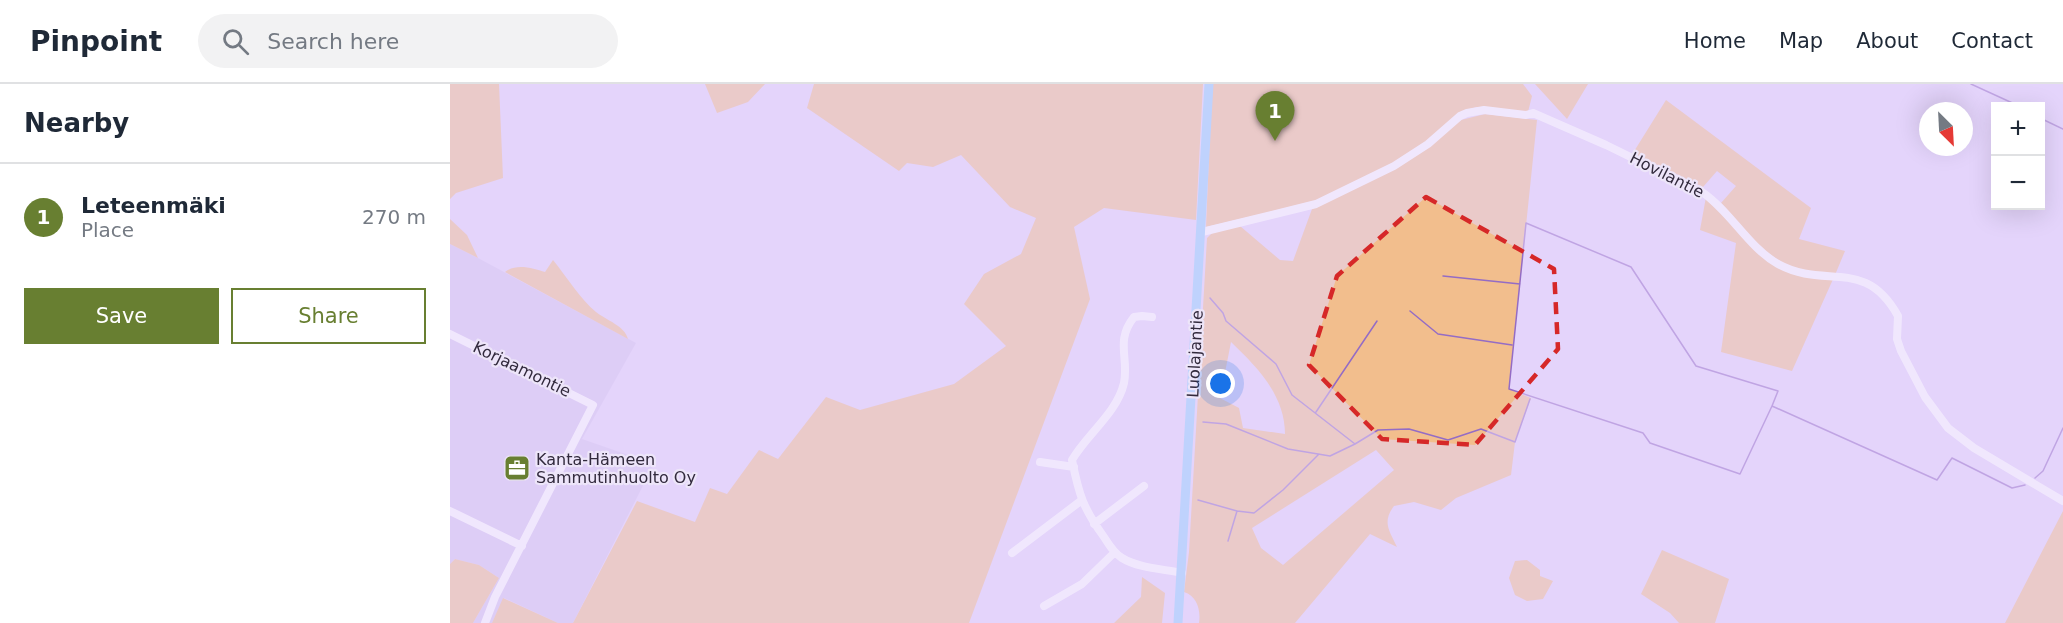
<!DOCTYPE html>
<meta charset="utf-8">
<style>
body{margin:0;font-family:"DejaVu Sans",sans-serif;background:#f2f2f3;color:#1f2937}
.controls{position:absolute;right:18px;top:18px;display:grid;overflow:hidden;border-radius:0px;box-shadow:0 6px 24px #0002}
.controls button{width:54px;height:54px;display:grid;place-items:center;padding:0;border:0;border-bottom:2px solid #e0e1e3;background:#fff;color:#1f2937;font:30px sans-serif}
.compass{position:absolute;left:1469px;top:18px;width:54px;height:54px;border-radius:50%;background:#fff;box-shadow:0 6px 24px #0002;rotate:156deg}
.you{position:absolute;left:771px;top:300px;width:21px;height:21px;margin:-15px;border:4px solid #fff;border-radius:50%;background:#1a73e8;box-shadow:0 0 0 9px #1a73e833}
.badge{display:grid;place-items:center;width:39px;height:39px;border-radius:50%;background:#687f31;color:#fff;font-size:20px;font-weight:700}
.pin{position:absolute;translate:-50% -50px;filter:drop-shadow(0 2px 3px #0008)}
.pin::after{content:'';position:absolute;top:32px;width:21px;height:18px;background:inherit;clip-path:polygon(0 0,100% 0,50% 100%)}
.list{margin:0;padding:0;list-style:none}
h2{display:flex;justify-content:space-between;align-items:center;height:78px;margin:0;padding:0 24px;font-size:26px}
h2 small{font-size:20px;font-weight:400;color:#747a83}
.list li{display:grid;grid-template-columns:39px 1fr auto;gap:18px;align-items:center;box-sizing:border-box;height:108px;padding:0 24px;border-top:2px solid #e0e1e3}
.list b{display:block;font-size:22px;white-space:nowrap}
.list p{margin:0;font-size:20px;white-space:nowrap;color:#747a83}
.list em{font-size:20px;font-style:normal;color:#747a83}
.actions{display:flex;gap:12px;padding:18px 24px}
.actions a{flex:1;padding:14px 0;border:2px solid #687f31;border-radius:0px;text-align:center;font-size:21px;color:#687f31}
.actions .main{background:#687f31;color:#fff}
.icon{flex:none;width:33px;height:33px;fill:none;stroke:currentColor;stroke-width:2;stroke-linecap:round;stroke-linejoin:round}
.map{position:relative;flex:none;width:1613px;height:539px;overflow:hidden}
header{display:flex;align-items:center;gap:36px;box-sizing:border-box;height:84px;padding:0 30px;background:#fff;border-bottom:2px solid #e0e1e3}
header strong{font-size:28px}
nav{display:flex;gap:33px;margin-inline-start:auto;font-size:21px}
.search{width:420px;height:54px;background:#f2f2f3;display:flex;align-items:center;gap:15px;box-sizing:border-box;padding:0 21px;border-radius:33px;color:#747a83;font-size:22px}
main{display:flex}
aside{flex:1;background:#fff}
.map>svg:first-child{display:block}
.built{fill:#d6c5f0}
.green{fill:#f2be8d;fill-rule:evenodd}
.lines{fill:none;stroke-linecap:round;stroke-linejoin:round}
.stream{stroke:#946cc5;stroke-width:1.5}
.minor{stroke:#fff;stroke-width:8}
.major{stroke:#92d1fe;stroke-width:9}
.marked{fill:none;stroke:#d62828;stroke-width:4.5;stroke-dasharray:12 8;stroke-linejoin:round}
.labels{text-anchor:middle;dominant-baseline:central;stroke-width:4.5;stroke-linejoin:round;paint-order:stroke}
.street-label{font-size:16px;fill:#322a3d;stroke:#ede5f9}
.poi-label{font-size:16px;fill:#322a3d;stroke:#ede5f9;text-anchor:start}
</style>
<header>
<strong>Pinpoint</strong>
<div class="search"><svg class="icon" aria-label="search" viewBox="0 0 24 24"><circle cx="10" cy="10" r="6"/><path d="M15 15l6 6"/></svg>Search here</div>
<nav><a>Home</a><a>Map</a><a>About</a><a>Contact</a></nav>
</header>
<main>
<aside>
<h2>Nearby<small></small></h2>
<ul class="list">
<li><span class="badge">1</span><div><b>Leteenmäki</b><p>Place</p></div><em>270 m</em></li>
</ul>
<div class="actions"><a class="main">Save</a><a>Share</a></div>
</aside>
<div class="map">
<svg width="1613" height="539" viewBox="0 0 1613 539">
<rect width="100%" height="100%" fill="#e4d4fb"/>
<path class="built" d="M0,160l28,14 158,85 -54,96 72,25 -81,159h-15l-54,-25 -12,25h-19l26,-45 -20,-13 -24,-6 -5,5z"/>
<path class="green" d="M0,0h49l4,94 -47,15 -6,6z
M255,0h60l-17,18 -31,11z
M364,0h389l-7,136 -92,-12 -30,19 16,72 -121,324h-396l64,-122 58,21 15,-34 17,6 32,-44 19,9 48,-62 34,13 94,-26 52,-38 -42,-42 20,-30 37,-20 15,-36 -26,-11 -49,-52 -28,12 -26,-4 -8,8 -92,-63z
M762,0h311l9,12 -4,16 -51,-5 -11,3 -40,32 -33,22 -80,38 -107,25z
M1085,0h53l-21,35z
M1216,16l145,108 -12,31 46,12 -10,24 -41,-5 -31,-20 -42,-47 15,-17 -19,-15 -14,16 -70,-34z
M1035,30l52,6 -28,269 22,9 -16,44 -4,33 -55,23 -15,12 -27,-8 -20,4c-12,16 -5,24 3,41l-27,-13 -75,89h-96c2,-13 -2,-27 -15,-31l5,-40 18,-314 5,-5 28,-7 40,34 13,1 19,-52 52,-25 97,-64zM781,258c26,25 54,53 54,92l-42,-6 -4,-20 -19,-10zM926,366l18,20 -111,95 -22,-17 -9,-20z
M1256,113l70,67 58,13 -42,94 -71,-19 15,-109 -36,-13z
M0,135l17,16 11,23 -28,-14z
M103,176c13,16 28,40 43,52 10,8 29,14 32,27l-123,-67c11,-9 28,-4 40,0z
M1613,427v112h-58z
M1212,466l67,29 -14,44h-36l-9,-10 -29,-19z
M5,475l24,6 20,13 -26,45h-23v-59z
M1077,476l13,10v6l13,5 -10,18 -16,2 -12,-6 -6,-17 6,-17z
M692,493l23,16 -3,30h-48l27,-26z
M53,514l55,25h-66z"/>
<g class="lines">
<path class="stream" d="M1521,0l48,22
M1590,34l23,11
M993,192l77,8
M760,214l13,15 3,8 50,43 16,31 63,49 23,-14 31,-1 39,11 33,-11 34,13 15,-43
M960,227l28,23 74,11
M1322,322l-32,68 -90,-31 -7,-10 -134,-44 17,-166 105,44 65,99 82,25 -6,15 165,74 15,-22 60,30 13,-3
M866,328l61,-91
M753,338l23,2 62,25 42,7 25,-12
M1585,394l8,-7 20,-43
M748,416l39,11
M778,457l9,-30 17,2 29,-23 36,-36"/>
<path class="minor" d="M752,148l114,-28 78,-38 34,-22 32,-28 7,-3 17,-3 42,5 7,-2 73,32 96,47c29,20 46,55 76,72 47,26 87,-8 120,52l-1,23 4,12 24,46 23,31 26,20 89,53
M702,233l-10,-1 -8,1c-19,24 -5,40 -10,66 -7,30 -37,51 -52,77 7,35 11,48 32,77 5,8 10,16 18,21 16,10 41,11 60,15
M0,250l143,71 -98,192 -10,26
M590,378l34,5
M0,427l72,35
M644,440l50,-38
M562,469l70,-53
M594,522l38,-22 33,-32"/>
<path class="major" d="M728,539l31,-539"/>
</g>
<path d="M0 0H1613V539H0ZM976,113l128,72 4,80 -83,96 -93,-6 -73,-74 28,-89z" fill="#e4d4fb" fill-opacity=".55" fill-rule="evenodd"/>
<path class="marked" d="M976,113l128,72 4,80 -83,96 -93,-6 -73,-74 28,-89z"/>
<defs>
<g id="office-square" transform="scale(1.35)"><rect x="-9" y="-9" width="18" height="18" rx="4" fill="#687f31" stroke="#ede5f9"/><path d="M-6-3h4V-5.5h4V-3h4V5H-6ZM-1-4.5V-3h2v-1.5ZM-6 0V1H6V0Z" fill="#fff"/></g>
</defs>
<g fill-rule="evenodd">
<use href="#office-square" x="67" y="384"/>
</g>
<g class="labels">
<g class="street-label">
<text transform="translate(1217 91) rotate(27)">Hovilantie</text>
<text transform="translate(745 270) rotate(-87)">Luolajantie</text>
<text transform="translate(72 285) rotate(26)">Korjaamontie</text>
</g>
<g class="poi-label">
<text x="86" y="375">Kanta-Hämeen<tspan x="86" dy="18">Sammutinhuolto Oy</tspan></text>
</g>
</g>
</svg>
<div class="controls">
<button>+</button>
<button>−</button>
</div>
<svg class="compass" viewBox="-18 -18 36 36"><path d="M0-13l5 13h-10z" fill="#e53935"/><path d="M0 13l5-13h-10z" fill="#747a83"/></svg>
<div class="you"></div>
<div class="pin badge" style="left:825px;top:57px">1</div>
</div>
</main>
